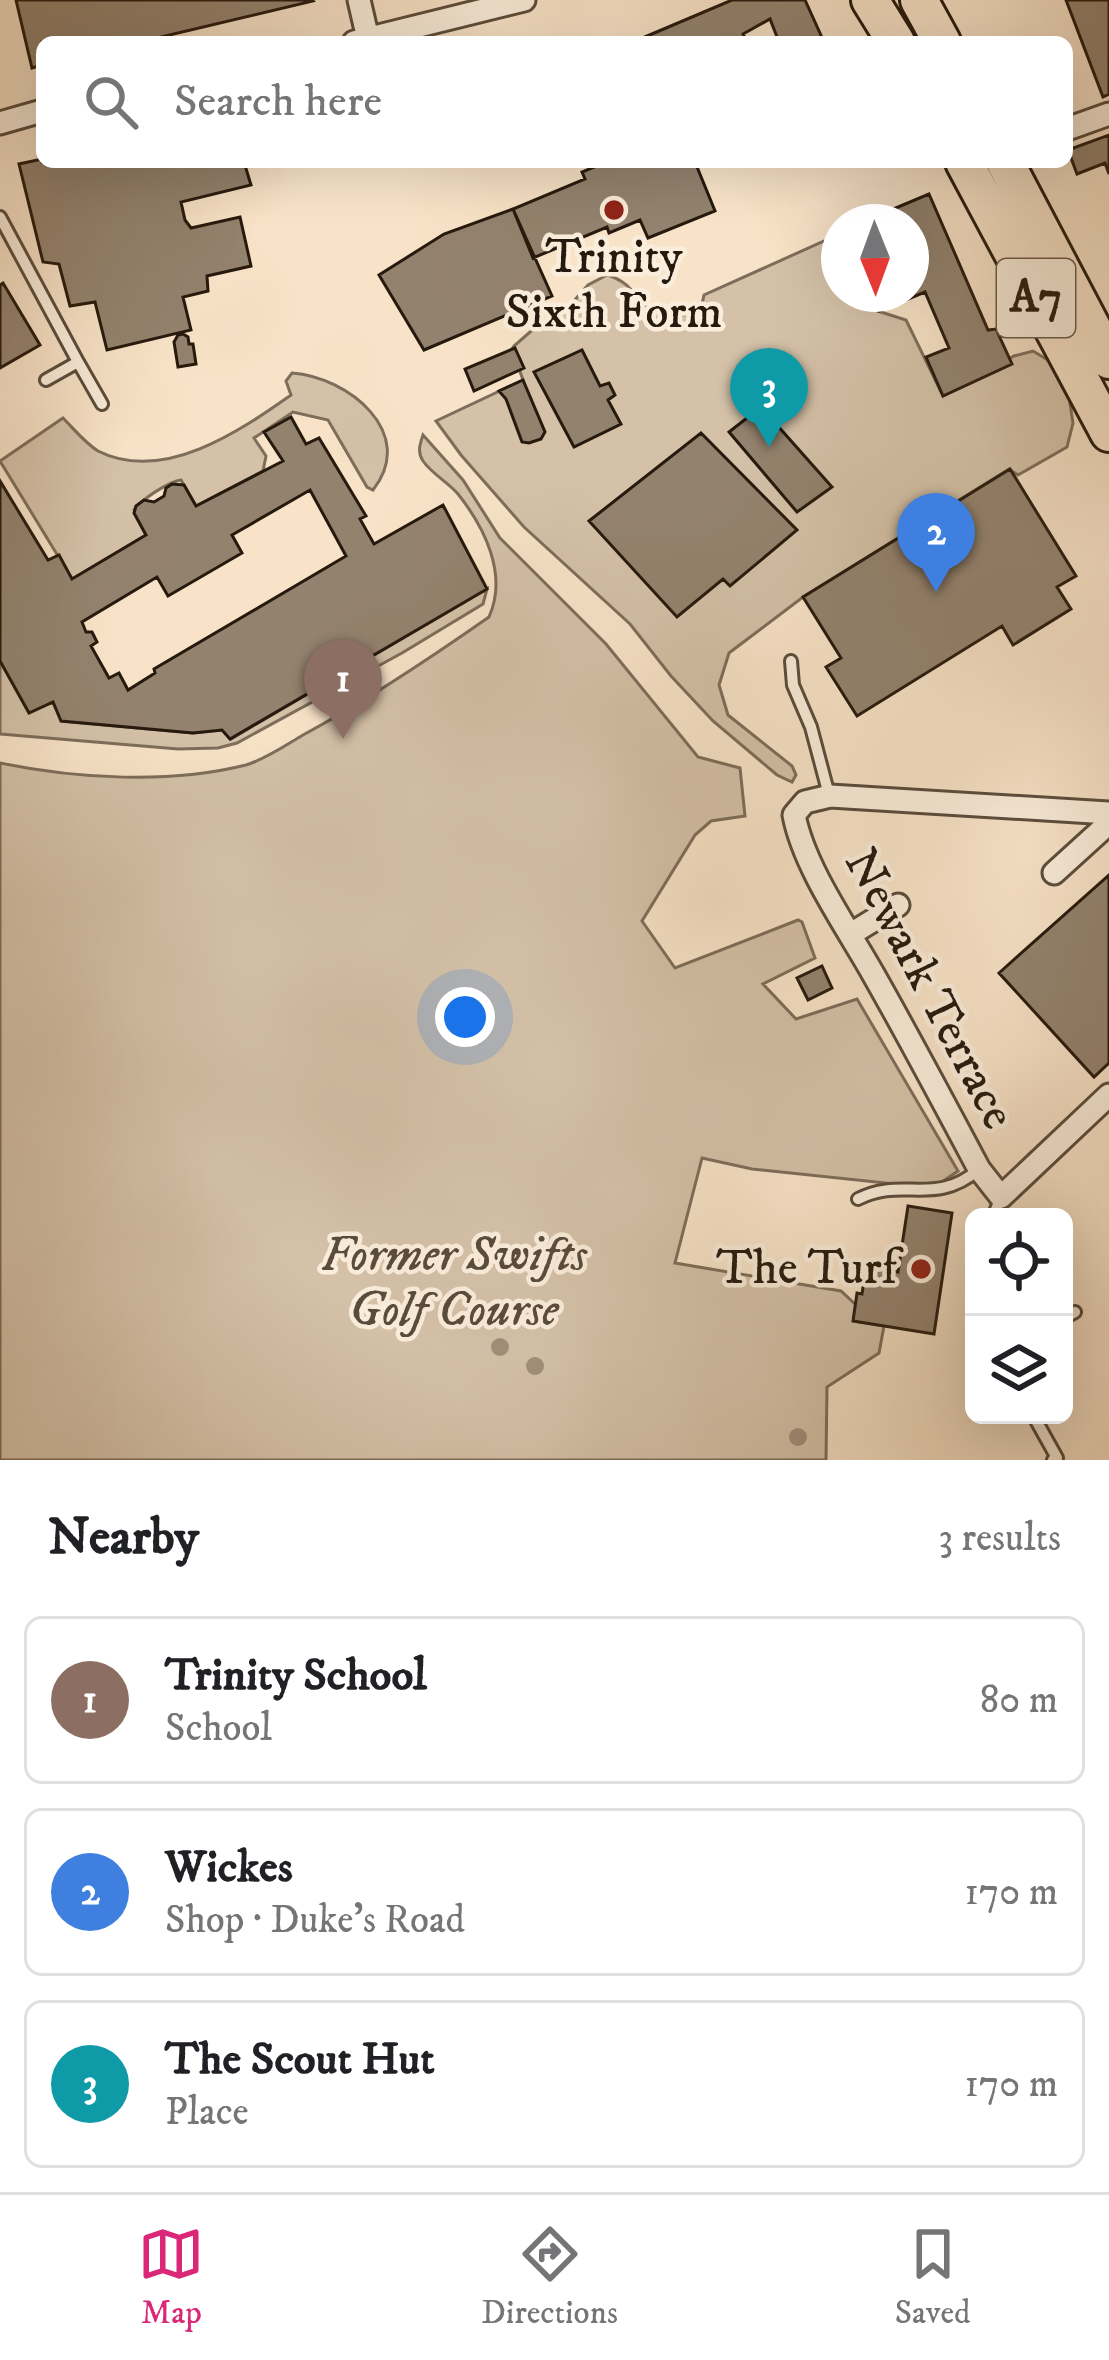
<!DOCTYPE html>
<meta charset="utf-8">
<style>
body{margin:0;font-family:"IM FELL DW Pica",serif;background:#f6f6f6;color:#202124}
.controls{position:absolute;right:36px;bottom:36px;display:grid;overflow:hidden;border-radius:18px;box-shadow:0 12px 48px #0002}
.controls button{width:108px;height:108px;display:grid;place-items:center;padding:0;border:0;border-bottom:3px solid #e0e0e0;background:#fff;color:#202124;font:60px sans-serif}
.compass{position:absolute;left:821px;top:204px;width:108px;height:108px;border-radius:50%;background:#fff;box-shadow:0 12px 48px #0002;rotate:179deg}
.you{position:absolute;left:465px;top:1017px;width:42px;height:42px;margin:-30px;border:9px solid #fff;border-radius:50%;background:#1a73e8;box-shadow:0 0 0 18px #1a73e833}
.badge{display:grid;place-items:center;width:78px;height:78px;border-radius:50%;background:#db2777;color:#fff;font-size:39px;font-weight:700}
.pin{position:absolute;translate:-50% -99px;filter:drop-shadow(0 3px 6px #0008)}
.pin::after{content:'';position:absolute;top:63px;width:42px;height:36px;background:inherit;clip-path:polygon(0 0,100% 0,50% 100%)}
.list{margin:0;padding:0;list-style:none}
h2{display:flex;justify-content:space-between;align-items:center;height:156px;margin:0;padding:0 48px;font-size:51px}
h2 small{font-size:39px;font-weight:400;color:#757577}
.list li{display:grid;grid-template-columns:78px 1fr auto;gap:36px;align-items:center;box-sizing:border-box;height:168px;margin:0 24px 24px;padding:0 24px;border:3px solid #e0e0e0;border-radius:18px}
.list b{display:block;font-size:45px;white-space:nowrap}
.list p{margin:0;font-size:39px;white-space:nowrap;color:#757577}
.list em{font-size:39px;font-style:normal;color:#757577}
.icon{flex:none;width:66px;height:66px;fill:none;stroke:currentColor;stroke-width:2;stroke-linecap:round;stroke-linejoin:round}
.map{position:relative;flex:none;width:1109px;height:1460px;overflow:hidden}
.search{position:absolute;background:#fff;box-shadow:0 12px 48px #0002;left:36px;right:36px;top:36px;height:132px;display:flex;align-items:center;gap:30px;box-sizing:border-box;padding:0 42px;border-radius:18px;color:#757577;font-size:45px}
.sheet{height:732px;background:#fff}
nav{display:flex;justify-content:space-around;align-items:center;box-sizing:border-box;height:168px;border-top:3px solid #e0e0e0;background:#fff;font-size:33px;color:#757577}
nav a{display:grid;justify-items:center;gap:6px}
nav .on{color:#db2777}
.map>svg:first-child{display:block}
.green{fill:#d4c1a8;stroke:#7d6d5a;stroke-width:3}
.building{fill:#93826e;stroke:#26190d;stroke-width:3;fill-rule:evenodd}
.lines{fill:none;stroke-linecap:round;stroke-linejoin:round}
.service-casing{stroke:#5a4c3c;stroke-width:16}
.minor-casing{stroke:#5a4c3c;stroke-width:27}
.primary-casing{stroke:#26190d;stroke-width:42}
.service{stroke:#faeddb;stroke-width:10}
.minor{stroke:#faeddb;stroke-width:21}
.primary{stroke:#f8e3c8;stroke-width:36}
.tree{fill:#a18f7b}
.poi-dot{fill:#8f2418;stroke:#faeddb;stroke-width:4.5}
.labels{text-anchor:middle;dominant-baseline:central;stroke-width:9;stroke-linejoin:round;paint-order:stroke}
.shield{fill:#faeddb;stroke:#66594b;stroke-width:3}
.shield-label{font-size:45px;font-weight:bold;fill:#26190d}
.poi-label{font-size:48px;fill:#26190d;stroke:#faeddb}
.street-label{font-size:48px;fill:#26190d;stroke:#faeddb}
.park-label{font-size:48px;font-style:italic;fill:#5a4b3c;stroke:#faeddb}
</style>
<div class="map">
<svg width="1109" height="1460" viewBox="0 0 1109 1460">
<rect width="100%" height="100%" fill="#f8e3c8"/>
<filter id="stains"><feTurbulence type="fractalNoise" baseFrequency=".00167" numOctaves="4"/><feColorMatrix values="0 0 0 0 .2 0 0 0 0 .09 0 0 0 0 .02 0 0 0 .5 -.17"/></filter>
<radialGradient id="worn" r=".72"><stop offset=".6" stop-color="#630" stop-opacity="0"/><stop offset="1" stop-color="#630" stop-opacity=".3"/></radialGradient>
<path class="green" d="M824,241l8,1 7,12v40h18l5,12 44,14 37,76 71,-40 19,-5 20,12 16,34 4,26 -6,24 -49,28 -9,-6 -206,128 -74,56 -10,32 9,30 64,51 4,9 -4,7 -15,-7 -64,-54 -42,-45 -41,-52 -106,-97 -63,-72 -25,-34 87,-41 -11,-31 2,-3 24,-21 27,-14 23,-26 19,-10c41,12 22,46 85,39l10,-10 2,-9z
M292,373c56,4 126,60 81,117l-6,-3 -39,-67 -35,-8 -39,26 12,18 -3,15 -67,35 -15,-26c-13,2 -39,19 -47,30l12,25 -74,44 -72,-118 63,-43c11,11 22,25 35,33 65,33 142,-20 193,-56l-5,-14z
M423,435l40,45 37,58 106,106 92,113 42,11 5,48 -34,5 -16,14 -53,86 33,47 123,-48 4,2 13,36 -52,26 33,35 61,-20 101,172 -25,17 -181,-19 -50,-11 -27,105 166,28 15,14 -2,16 30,5 -5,27 -52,34 -1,73h-826v-697c77,16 170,21 246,2 20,-6 40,-20 57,-30 65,-35 126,-76 186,-118 19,-42 -4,-89 -31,-123 -10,-12 -26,-20 -35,-33 -6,-9 -3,-17 0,-26z
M487,589l-4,15 -81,49 -165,90 -19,5 -40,1 -178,-15v-73l29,51 24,-10 9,19 131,12 29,-3 9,9z"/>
<path class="building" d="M16,0h296l1,1 -173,41h-98v23l-10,3z
M732,0h73l19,42h-45l-9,-23 -27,15 4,8h-114z
M1066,0h43v94l-6,3z
M1109,135v39l-4,-11 -28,11 -9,-24z
M42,159v3h202l7,23 -70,17 4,18 6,8 49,-11 11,49 -44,10 1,15 -25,6 8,33 -84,20 -12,-48 -25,4 -11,-42 -16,-2 -24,-98z
M606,162h89l20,49 -67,27 -8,-18 -31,13 -2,-6 -74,31 -20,-49 72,-30 -3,-7z
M929,194l59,136 8,-1 16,35 -69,32 -17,-39 23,-9 -24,-56 -46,19 -8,-17h40v-72h-26l5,-2 -4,-8z
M513,209l39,87 -128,54 -45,-75 65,-41z
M3,283l37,62 -40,23v-83z
M183,334l5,3 1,7h4l3,20 -18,3 -4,-25 4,-7z
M515,348l9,20 -50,23 -9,-22z
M582,350l18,36 9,-3 6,12 -7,5 13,24 -47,23 -40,-75z
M523,380l22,52 -4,7 -12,4 -7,-1 -16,-43 -7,-8z
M761,407l71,80 -35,25 -68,-80z
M291,417l15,27 13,-6 47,78 -6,3 14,25 69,-39 44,84 -257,150 -8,-9 -29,3 -132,-12 -8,-19 -24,11 -29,-52v-180l48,79 11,-5 13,24 74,-44 -12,-22 2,-7 8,-6 10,2 10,-6 2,-8 6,-4 12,1 12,21 87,-45 -19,-29zM310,490l36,66 -192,113 1,4 -27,17 -9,-17 -10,5 -18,-32 6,-4 -5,-10h-6l-4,-10 75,-45 11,19 74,-43 -10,-18z
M701,433l96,97 -67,56 -7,-7 -46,38 -88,-96z
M1010,469l66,107 -19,11 14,22 -58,36 -11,-19 -145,90 -31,-49 15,-9 -38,-61z
M1109,875v188l-15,14 -95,-104z
M822,966l10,22 -24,12 -11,-22z
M908,1206l44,7 -18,121 -81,-13 4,-28 5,1 4,-27 32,5z"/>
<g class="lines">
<g class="service-casing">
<path id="service" d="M0,217l78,145
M46,380l32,-18 24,42
M791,661l2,24 18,42 18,68
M858,1199c45,-23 76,8 120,-29
M993,1217l8,-20
M1064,1318l11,-6
M1033,1415l24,43 -4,2"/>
</g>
<g class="minor-casing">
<path id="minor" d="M359,0l9,39
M354,42l170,-42
M0,123l42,-12
M1067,129l42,-15
M1109,813l-279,-17 -25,6 -11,13c10,52 52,111 78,157 37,65 72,131 107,197l22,28 108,-102
M1054,873l55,-50
M851,934l47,-29"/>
</g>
<g class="primary-casing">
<path id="primary" d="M870,0l26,42
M919,0l23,42
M964,162l145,271
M1005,162l104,198"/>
</g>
<use href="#service" class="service"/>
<use href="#minor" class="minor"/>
<use href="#primary" class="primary"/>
</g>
<g class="tree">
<circle cx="500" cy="1347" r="9"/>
<circle cx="535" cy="1366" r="9"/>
<circle cx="798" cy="1437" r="9"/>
</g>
<g class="poi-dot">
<circle cx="614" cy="210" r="12"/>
<circle cx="921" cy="1269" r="12"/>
</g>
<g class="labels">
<rect class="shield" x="997" y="259" width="78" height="78" rx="9"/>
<g class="shield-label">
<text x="1036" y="298">A7</text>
</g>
<g class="poi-label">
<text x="614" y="258">Trinity<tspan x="614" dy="55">Sixth Form</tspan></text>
<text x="897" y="1269" text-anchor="end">The Turf</text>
</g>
<g class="street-label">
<text transform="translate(929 989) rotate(62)">Newark Terrace</text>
</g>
<g class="park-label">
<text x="454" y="1256">Former Swifts<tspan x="454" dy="55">Golf Course</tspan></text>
</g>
</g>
<rect width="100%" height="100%" filter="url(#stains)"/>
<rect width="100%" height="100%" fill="url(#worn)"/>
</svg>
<div class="controls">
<button><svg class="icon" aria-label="locate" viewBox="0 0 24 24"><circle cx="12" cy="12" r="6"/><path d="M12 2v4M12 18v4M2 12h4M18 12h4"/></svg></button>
<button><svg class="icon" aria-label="layers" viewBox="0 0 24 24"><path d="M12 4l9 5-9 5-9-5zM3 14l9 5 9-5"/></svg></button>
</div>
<svg class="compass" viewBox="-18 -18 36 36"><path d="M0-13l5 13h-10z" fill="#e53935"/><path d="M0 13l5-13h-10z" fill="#757577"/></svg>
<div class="you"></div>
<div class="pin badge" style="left:343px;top:739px;background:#8d6e63">1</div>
<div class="pin badge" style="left:936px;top:592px;background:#3f7fe0">2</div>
<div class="pin badge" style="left:769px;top:447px;background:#0f9aa8">3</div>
<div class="search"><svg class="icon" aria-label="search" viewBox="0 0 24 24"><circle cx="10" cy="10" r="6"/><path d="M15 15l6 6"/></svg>Search here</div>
</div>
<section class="sheet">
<h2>Nearby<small>3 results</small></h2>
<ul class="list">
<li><span class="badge" style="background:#8d6e63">1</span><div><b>Trinity School</b><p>School</p></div><em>80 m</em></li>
<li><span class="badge" style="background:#3f7fe0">2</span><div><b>Wickes</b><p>Shop · Duke's Road</p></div><em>170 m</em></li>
<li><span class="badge" style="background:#0f9aa8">3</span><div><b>The Scout Hut</b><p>Place</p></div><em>170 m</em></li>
</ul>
</section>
<nav>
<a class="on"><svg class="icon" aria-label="map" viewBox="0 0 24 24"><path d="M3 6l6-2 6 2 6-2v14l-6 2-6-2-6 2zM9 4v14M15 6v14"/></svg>Map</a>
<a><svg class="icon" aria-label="directions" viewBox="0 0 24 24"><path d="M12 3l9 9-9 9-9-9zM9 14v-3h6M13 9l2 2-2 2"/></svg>Directions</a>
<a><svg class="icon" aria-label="saved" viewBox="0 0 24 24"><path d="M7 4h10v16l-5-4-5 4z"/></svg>Saved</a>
</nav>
